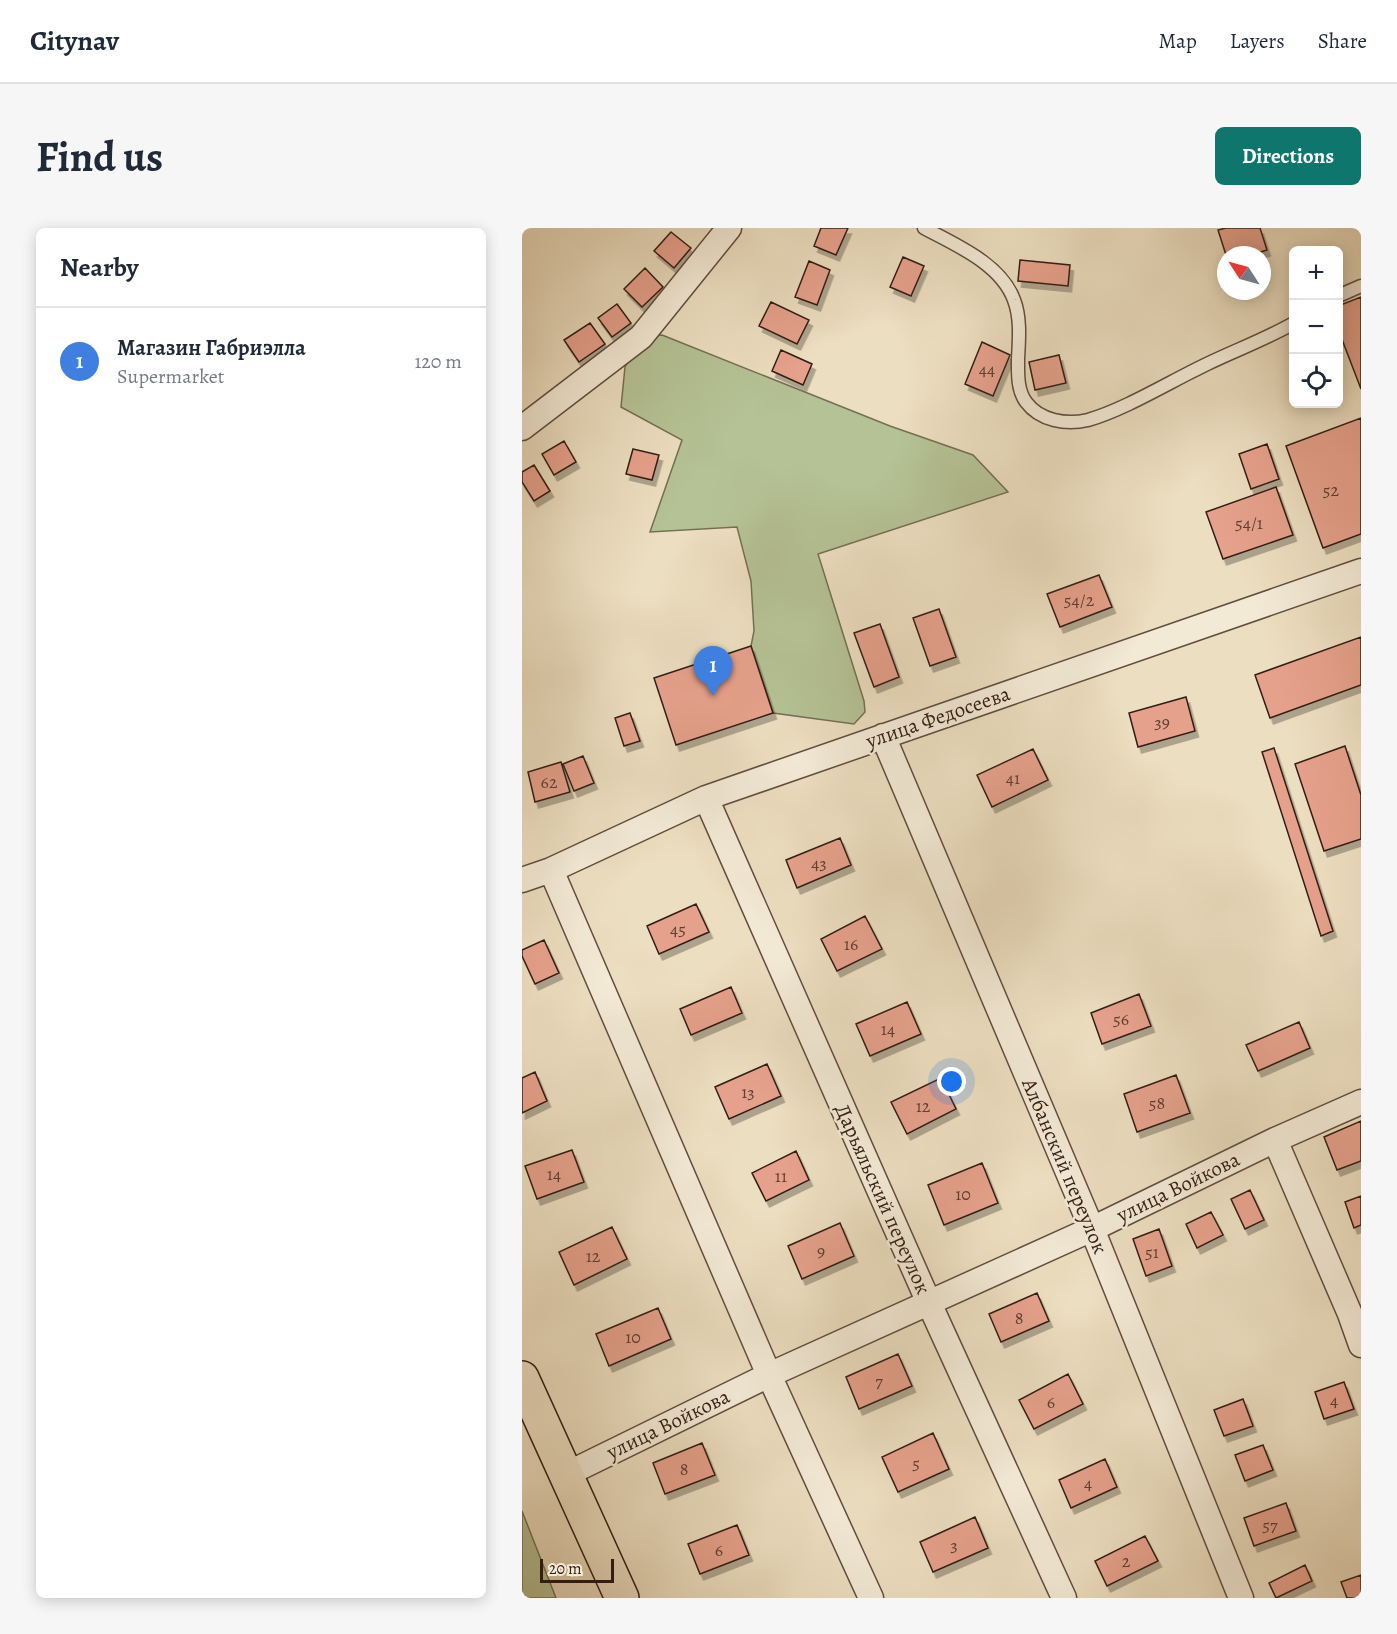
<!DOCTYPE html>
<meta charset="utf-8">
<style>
body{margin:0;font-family:Alegreya,serif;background:#f6f6f7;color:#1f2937}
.controls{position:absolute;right:18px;top:18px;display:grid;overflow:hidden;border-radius:9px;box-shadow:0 3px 15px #0003}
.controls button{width:54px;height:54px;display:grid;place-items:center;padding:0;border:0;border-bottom:2px solid #e0e1e3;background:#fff;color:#1f2937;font:30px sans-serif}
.compass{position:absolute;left:695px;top:18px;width:54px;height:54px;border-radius:50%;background:#fff;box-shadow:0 3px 15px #0003;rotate:306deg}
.scale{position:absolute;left:18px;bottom:15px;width:74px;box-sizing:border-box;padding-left:6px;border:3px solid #331d14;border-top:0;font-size:16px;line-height:21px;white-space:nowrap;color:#331d14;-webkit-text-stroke:4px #f3ead6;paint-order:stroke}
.you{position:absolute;left:430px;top:854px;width:21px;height:21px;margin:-15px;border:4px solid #fff;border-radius:50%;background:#1a73e8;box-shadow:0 0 0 9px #1a73e833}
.badge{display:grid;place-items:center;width:39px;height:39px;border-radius:50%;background:#0f766e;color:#fff;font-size:20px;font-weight:700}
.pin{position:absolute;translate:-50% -50px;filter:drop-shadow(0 2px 3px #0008)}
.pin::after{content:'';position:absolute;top:32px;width:21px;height:18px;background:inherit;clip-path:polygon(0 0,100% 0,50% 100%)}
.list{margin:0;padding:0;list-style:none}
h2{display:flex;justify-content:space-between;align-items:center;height:78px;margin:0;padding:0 24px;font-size:26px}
h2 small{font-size:20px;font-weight:400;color:#747a83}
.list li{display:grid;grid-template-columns:39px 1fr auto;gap:18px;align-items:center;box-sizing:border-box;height:108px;padding:0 24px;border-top:2px solid #e0e1e3}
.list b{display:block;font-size:22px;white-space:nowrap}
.list p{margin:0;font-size:20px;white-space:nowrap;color:#747a83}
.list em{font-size:20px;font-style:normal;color:#747a83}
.icon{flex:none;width:33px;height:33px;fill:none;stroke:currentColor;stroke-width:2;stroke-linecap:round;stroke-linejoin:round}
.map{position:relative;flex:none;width:839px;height:1370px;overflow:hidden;border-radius:9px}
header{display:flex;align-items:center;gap:36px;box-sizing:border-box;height:84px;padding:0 30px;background:#fff;border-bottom:2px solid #e0e1e3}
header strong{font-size:28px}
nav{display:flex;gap:33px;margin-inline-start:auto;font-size:21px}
.intro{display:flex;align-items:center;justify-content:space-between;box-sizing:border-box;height:144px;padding:0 36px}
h1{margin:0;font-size:42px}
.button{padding:15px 27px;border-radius:9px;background:#0f766e;color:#fff;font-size:21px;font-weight:700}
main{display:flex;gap:36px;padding:0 36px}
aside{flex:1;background:#fff;border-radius:9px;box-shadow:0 3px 15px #0003}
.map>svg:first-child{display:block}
.green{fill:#b5c295;stroke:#747054;stroke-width:1.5}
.building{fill:#e6a18c;stroke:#331d14;stroke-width:1.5;filter:url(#shadow)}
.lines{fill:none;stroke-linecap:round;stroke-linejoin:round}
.service-casing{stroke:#614d3f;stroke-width:15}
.minor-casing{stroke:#614d3f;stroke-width:27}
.primary-casing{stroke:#331d14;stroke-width:36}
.service{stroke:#f3ead6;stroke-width:12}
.minor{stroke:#f3ead6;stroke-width:24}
.primary{stroke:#ecdec0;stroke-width:33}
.labels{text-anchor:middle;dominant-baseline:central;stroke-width:5;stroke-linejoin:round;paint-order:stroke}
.number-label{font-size:18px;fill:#603e32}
.street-label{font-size:21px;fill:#331d14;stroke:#f3ead6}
</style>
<header>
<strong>Citynav</strong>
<nav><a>Map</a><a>Layers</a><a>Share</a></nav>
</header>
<div class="intro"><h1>Find us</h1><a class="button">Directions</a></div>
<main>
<aside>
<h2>Nearby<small></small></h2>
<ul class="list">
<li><span class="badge" style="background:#3f7fe0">1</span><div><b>Магазин Габриэлла</b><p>Supermarket</p></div><em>120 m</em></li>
</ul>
</aside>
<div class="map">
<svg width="839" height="1370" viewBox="0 0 839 1370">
<defs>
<filter id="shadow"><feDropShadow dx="3.5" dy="6" stdDeviation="0" flood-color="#0004"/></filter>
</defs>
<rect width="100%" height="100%" fill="#ecdec0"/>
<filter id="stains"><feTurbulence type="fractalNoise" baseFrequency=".00333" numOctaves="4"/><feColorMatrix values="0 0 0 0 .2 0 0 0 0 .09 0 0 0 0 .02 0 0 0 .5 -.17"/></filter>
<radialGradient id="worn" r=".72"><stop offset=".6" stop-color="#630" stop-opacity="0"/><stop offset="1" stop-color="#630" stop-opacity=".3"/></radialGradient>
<path class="green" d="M140,107l228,91 83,29 35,37 -190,62 46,147 1,11 -11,12 -81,-11 -22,-67 3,-15 -3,-50 -14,-54 -87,5 32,-92 -61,-33 4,-40 16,-30z
M0,1283l34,87h-34z"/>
<path class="building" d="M299,0h27l-12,27 -22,-9z
M704,0h34l7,22 -16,5h-25l-8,-25z
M149,4l20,16 -17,20 -20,-17z
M381,29l21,9 -13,30 -21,-9z
M498,32l50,5 -2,21 -50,-5z
M287,33l21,9 -13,35 -22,-8z
M123,40l18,19 -21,20 -18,-18z
M839,69v92l-23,-60v-23z
M249,74l38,18 -12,24 -38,-18z
M95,76l14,19 -19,14 -14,-19z
M68,95l15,21 -26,18 -15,-22z
M460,114l28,13 -17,41 -28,-12z
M259,122l31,14 -9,21 -31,-14z
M537,127l7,28 -31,7 -6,-28z
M839,190v116l-38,14 -37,-102z
M42,213l12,21 -22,13 -12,-21z
M745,216l12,35 -28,10 -12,-35z
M111,221l26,6 -7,25 -26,-6z
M12,237l16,26 -16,10 -12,-19v-10z
M754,259l17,48 -70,24 -17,-47z
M577,347l13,32 -52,20 -13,-33z
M417,381l17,48 -26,9 -17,-48z
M358,396l19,53 -25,10 -20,-54z
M839,409v48l-91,33 -15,-43z
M229,418l22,67 -97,32 -22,-67z
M664,469l9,34 -57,16 -9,-34z
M108,485l10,28 -16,5 -9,-28z
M823,518l16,49v44l-37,12 -29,-87z
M752,520l59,183 -12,5 -59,-184z
M511,521l15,31 -56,27 -15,-32z
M61,528l11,27 -20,8 -11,-27z
M39,534l9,30 -35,10 -7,-30z
M318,610l11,27 -54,23 -11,-28z
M174,676l13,28 -50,22 -12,-28z
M343,688l17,33 -45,22 -16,-32z
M22,712l15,33 -24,11 -13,-28v-6z
M209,759l11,26 -51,22 -11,-26z
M617,766l12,32 -49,18 -11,-31z
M385,774l14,32 -51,22 -14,-32z
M777,794l11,26 -52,23 -12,-26z
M245,836l14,32 -52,23 -14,-32z
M13,844l12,29 -25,12v-35z
M654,847l14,38 -53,19 -13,-38z
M419,850l15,31 -49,25 -16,-32z
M839,893v40l-24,9 -13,-33z
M50,922l12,32 -47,17 -12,-33z
M274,923l13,29 -43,21 -14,-28z
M460,935l16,40 -54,22 -16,-40z
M728,962l14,30 -19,9 -14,-30z
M839,968v29l-7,3 -9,-26z
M689,984l12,23 -26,13 -11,-24z
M318,995l14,33 -52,23 -14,-33z
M90,999l15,32 -53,26 -15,-33z
M637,1001l13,37 -26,10 -13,-37z
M515,1065l12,28 -48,21 -12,-28z
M136,1080l13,31 -62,27 -13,-32z
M376,1126l14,32 -53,23 -13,-32z
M546,1146l15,30 -49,25 -15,-29z
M822,1154l10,27 -30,10 -9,-27z
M721,1171l10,27 -29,10 -10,-26z
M411,1205l16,36 -51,23 -16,-35z
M180,1215l13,32 -50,19 -12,-31z
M741,1217l10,25 -28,11 -10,-26z
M583,1231l12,28 -46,21 -12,-28z
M764,1275l10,28 -42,15 -10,-28z
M453,1289l13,31 -55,24 -13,-30z
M215,1297l12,30 -49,19 -12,-30z
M623,1308l13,25 -51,25 -12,-25z
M783,1337l7,16 -36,17 -7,-15z
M839,1347v23h-14l-6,-16z"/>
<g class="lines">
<g class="service-casing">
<path id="service" d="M402,0c32,17 77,36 90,72 7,18 5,40 4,59 0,14 -1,31 8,43 14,19 40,23 62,18 38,-11 83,-39 119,-56 29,-14 59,-25 87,-41
M816,68l23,-10"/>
</g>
<g class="minor-casing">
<path id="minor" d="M0,200l119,-91 88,-109
M361,508l209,493 149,369
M184,570l223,505 135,295
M29,642l218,505 102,223
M0,652l29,-10 155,-72 655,-227
M753,912l75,174 11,31
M45,1246l202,-99 323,-146 183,-89 86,-38"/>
</g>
<g class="primary-casing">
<path id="primary" d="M0,1150l100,220"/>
</g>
<use href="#service" class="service"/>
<use href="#minor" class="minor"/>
<use href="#primary" class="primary"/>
</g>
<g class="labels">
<g class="number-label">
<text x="465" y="141">44</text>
<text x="809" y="262">52</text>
<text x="727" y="295">54/1</text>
<text x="557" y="372">54/2</text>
<text x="640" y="494">39</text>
<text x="491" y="550">41</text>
<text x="27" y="554">62</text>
<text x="297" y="635">43</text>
<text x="156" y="701">45</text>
<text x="329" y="716">16</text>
<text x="599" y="791">56</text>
<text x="366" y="801">14</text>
<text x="226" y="864">13</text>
<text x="635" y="875">58</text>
<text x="401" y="878">12</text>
<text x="32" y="946">14</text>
<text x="259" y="948">11</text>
<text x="441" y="966">10</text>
<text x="299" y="1023">9</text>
<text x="630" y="1024">51</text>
<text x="71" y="1028">12</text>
<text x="497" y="1090">8</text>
<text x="111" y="1109">10</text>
<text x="357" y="1153">7</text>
<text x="812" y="1172">4</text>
<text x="529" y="1174">6</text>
<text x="394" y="1235">5</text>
<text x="162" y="1241">8</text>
<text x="566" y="1255">4</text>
<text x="748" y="1297">57</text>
<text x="432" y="1317">3</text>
<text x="197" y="1322">6</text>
<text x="604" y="1333">2</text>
</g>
<g class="street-label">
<text transform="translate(416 489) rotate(-19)">улица Федосеева</text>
<text transform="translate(543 938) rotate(67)">Албанский переулок</text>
<text transform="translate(656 959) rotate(-26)">улица Войкова</text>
<text transform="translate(361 971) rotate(66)">Дарьяльский переулок</text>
<text transform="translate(146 1196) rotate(-26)">улица Войкова</text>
</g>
</g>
<rect width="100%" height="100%" filter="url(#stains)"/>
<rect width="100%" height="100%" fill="url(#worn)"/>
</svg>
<div class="controls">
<button>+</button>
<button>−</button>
<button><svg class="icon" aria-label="locate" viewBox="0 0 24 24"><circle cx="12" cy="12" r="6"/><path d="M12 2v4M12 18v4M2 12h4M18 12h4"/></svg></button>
</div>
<svg class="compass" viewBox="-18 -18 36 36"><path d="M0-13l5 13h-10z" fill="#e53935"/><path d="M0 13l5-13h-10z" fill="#747a83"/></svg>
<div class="scale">20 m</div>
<div class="you"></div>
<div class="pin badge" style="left:191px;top:468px;background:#3f7fe0">1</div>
</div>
</main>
